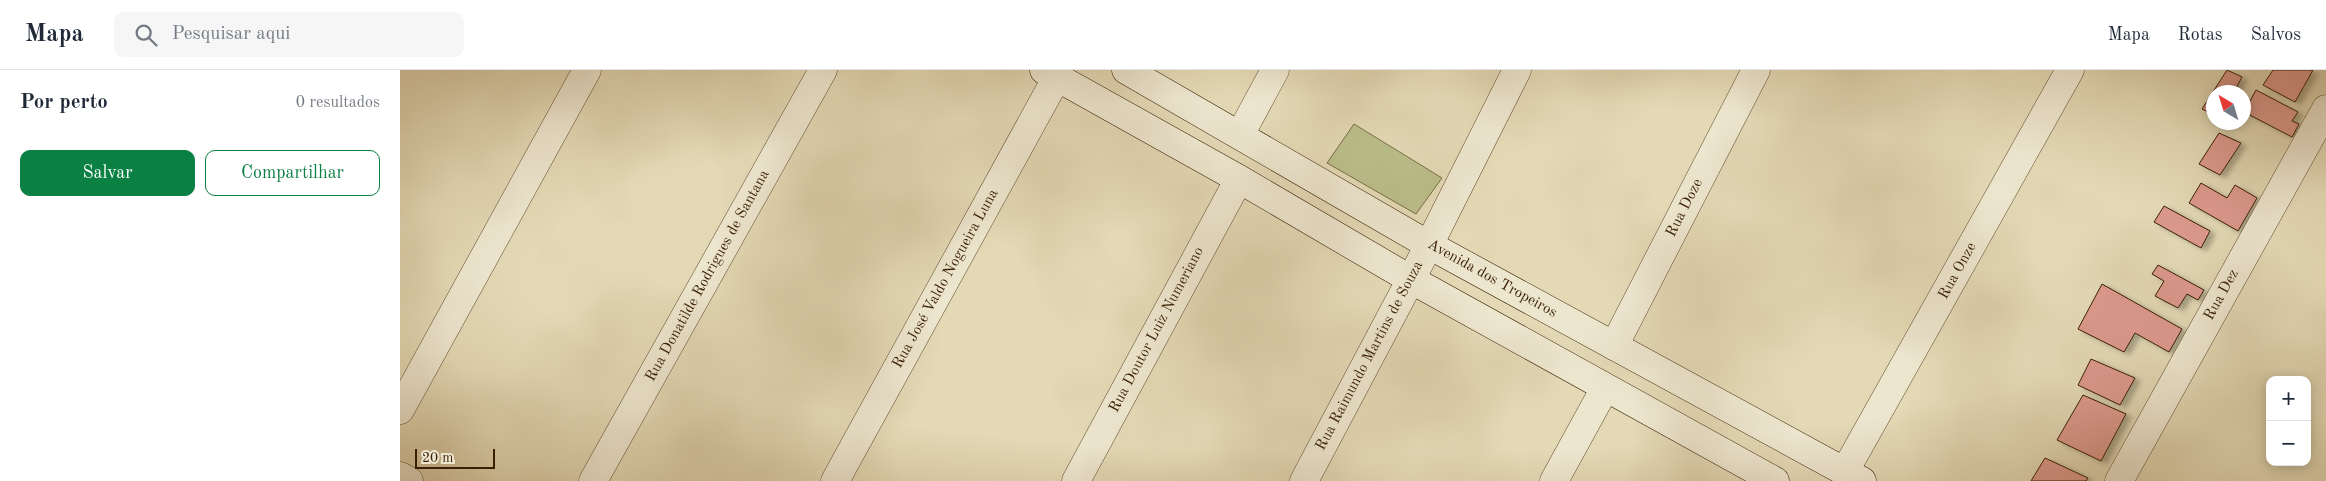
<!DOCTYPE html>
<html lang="pt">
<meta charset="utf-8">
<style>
body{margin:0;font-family:"Old Standard TT",serif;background:#f6f6f7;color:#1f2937}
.controls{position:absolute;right:15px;bottom:15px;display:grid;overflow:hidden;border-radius:10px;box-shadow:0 2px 12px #0003}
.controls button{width:45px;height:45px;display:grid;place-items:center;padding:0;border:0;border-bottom:1px solid #e0e1e3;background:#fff;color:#1f2937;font:25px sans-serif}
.compass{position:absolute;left:1806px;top:15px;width:45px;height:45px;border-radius:50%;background:#fff;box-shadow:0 2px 12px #0003;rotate:322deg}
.scale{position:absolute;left:15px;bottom:12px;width:80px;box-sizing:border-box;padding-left:5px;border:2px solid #391e02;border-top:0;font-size:14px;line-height:18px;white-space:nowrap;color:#391e02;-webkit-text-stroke:4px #ede6cf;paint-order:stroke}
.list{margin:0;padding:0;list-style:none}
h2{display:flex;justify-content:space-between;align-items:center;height:65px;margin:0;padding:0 20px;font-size:21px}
h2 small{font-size:16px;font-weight:400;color:#747a83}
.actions{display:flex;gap:10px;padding:15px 20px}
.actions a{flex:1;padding:11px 0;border:1px solid #0b8043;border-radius:10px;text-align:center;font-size:18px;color:#0b8043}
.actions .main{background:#0b8043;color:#fff}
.icon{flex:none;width:28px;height:28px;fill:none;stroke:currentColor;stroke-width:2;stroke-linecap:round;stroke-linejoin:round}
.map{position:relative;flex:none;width:1926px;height:411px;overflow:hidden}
header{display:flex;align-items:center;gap:30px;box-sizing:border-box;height:70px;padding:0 25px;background:#fff;border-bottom:1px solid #e0e1e3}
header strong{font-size:24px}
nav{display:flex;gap:28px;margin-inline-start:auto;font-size:18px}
.search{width:350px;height:45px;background:#f6f6f7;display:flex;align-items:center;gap:12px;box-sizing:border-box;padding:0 18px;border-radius:10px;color:#747a83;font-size:19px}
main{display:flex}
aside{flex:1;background:#fff}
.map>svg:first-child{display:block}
.green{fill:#babe8a;stroke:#7a6e46}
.building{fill:#dc998d;stroke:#391e02;filter:url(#shadow)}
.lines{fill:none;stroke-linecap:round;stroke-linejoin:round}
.street-casing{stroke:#644d2f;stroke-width:29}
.secondary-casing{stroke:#391e02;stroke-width:29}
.street{stroke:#ede6cf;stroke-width:28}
.secondary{stroke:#ede6cf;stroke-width:28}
.labels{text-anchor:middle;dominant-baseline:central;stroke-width:5;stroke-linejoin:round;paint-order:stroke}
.street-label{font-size:15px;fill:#391e02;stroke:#ede6cf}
</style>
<header>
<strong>Mapa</strong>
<div class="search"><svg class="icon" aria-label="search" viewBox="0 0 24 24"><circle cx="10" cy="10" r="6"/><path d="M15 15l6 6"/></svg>Pesquisar aqui</div>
<nav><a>Mapa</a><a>Rotas</a><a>Salvos</a></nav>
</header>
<main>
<aside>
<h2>Por perto<small>0 resultados</small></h2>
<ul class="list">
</ul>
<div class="actions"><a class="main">Salvar</a><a>Compartilhar</a></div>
</aside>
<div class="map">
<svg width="1926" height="411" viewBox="0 0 1926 411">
<defs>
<filter id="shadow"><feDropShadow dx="5.5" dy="3" stdDeviation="2.5" flood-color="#0004"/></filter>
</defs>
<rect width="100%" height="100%" fill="#e3d9b5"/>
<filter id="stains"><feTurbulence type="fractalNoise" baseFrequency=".004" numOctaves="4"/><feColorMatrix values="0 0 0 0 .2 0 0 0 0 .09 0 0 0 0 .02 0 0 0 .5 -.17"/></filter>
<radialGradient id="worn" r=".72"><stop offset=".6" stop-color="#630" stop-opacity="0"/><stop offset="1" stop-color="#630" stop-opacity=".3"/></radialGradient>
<path class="green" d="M954,54l88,54 -26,36 -89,-51z"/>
<path class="building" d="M1827,0l15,7 -8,15h-20v23l-12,-6z
M1873,0h40l-18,32 -32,-17z
M1856,20l42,22 -6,9 7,3 -7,13 -48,-25z
M1819,63l22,10 -21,32 -21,-11z
M1801,113l26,15 8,-13 22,13 -19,33 -49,-28z
M1764,136l46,25 -9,17 -47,-26z
M1758,195l46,25 -6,10 -11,-6 -9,14 -23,-12 9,-15 -12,-7z
M1702,214l80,45 -13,23 -34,-19 -11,19 -46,-23z
M1691,289l44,19 -15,27 -42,-20z
M1683,325l43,19 -25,47 -44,-21z
M1645,388l43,20 -2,3h-55z"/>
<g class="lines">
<g class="street-casing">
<path id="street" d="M840,65l35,-65
M1214,276l142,-276
M0,340l187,-340
M1445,401l225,-401
M0,406l9,5
M193,411l230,-411
M435,411l222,-404
M676,411l163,-302
M904,411l125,-236 88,-175
M1154,411l51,-93
M1719,411l207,-372"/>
</g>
<g class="secondary-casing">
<path id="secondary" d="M644,0l195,109 171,100 365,202
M726,0l303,175 433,236"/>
</g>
<use href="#street" class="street"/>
<use href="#secondary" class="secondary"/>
</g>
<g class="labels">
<g class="street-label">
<text transform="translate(1285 138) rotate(-63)">Rua Doze</text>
<text transform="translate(1558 201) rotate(-61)">Rua Onze</text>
<text transform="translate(308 206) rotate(-61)">Rua Donatilde Rodrigues de Santana</text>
<text transform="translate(546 209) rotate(-61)">Rua José Valdo Nogueira Luna</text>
<text transform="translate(1092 209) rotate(29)">Avenida dos Tropeiros</text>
<text transform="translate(1822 225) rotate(-61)">Rua Dez</text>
<text transform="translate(757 260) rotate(-62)">Rua Doutor Luiz Numeriano</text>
<text transform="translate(970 286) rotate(-62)">Rua Raimundo Martins de Souza</text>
</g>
</g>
<rect width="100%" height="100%" filter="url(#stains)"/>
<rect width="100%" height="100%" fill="url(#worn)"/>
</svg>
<div class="controls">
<button>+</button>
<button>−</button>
</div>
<svg class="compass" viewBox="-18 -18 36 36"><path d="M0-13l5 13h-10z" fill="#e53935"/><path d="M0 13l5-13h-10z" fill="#747a83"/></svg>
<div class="scale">20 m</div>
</div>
</main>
